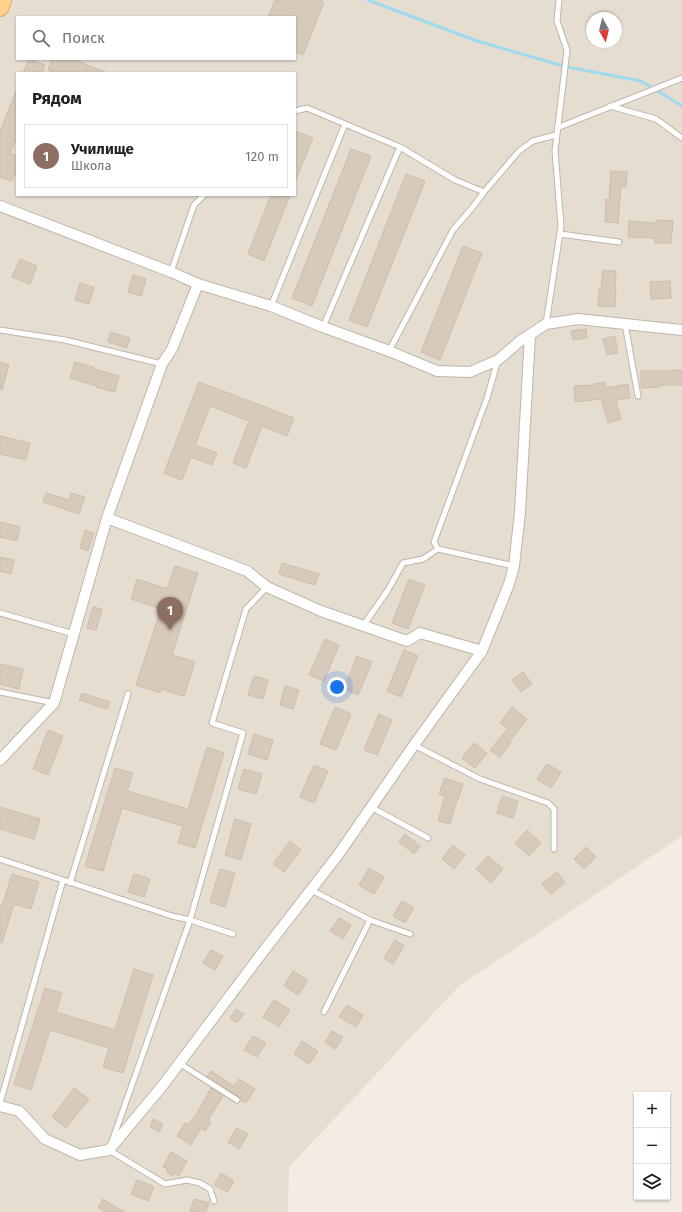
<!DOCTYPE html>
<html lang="ru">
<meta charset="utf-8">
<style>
body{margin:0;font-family:"Fira Sans",sans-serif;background:#f6f6f6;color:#202124}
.controls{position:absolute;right:12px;bottom:12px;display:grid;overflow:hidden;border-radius:0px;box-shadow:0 1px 3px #0004}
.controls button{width:36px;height:36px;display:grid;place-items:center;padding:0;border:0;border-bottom:1px solid #e0e0e0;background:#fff;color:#202124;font:20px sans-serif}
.compass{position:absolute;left:586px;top:12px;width:36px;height:36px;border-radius:50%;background:#fff;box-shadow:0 1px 3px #0004;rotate:172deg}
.you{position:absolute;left:337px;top:687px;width:14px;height:14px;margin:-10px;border:3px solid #fff;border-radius:50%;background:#1a73e8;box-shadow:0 0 0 6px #1a73e833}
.badge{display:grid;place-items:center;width:26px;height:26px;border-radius:50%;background:#db2777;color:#fff;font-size:13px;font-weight:700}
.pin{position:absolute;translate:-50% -33px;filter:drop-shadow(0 1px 2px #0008)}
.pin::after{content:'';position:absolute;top:21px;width:14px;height:12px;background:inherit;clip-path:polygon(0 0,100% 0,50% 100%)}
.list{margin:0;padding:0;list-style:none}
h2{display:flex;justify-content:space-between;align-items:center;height:52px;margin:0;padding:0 16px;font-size:17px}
h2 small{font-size:13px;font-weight:400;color:#757577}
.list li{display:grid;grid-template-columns:26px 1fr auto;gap:12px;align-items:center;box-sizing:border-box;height:64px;margin:0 8px 8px;padding:0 8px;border:1px solid #e0e0e0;border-radius:0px}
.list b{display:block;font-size:15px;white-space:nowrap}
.list p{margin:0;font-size:13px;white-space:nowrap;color:#757577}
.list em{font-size:13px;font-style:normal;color:#757577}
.icon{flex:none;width:22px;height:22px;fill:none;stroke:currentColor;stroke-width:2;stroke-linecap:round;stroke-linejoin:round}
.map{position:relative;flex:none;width:682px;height:1212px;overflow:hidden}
.search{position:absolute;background:#fff;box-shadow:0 1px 3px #0004;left:16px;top:16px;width:280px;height:44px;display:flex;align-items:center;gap:10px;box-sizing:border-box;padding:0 14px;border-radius:0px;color:#757577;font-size:15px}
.panel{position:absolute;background:#fff;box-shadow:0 1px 3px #0004;left:16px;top:72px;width:280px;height:124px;border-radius:0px}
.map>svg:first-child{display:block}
.residential{fill:#e6ddd1;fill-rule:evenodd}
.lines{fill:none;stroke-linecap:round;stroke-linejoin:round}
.stream{stroke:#9ed9f0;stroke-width:3}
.building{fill:#d7c9bc;stroke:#cebdac}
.lane-casing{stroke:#c0b5a9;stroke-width:7}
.street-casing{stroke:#c0b5a9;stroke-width:12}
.primary-casing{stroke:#e4ac5f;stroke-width:18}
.lane{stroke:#fff;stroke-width:5}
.street{stroke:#fff;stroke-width:10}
.primary{stroke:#ffd18f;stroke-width:16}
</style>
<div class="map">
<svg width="682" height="1212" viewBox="0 0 682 1212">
<rect width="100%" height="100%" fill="#f2ece3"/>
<path class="residential" d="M0,0h682v836l-223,150 -170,181 -1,45h-288zM17,17h278v42h-278zM592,18h24v24h-24zM17,73h278v122h-278z"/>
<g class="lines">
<path class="stream" d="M368,0l109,41 90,26 74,14 41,25"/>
</g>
<path class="building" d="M275,0h44l5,2 -21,53 -8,-3v-35h-27z
M29,59l16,6 -3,8h-19z
M52,59h21l34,14h-53l-6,-3z
M17,89v48l-7,16 7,3v13l-5,12 -12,-4v-46z
M295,131l18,7 -18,44z
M351,149l20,7 -59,150 -20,-8z
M611,171l16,1 -1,15 -5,-1 -3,37 -13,-1 1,-23 3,1z
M406,174l19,7 -58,146 -18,-7z
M271,195h19l-26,66 -16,-7z
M656,220l17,1 -2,22h-16v-5l-27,-1 1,-16 27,2z
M463,246l19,7 -42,107 -19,-8z
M20,259l17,7 -7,18 -18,-7z
M603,270l13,1 -1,19 1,1 -1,16 -17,-1 1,-17h2z
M133,275l13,4 -5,17 -13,-4z
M670,281l1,17 -20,1 -1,-17z
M80,283l14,4 -5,17 -14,-4z
M586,329l1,9 -14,2 -2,-9z
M110,332l20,6 -3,10 -19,-6z
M615,336l3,17 -11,2 -4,-16z
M0,362l9,3 -7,25 -2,-1z
M75,362l19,5v2l25,7 -4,16 -19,-5 1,-1 -27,-8z
M674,370h8v15h-22v2l-19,1v-17h33z
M199,382l95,36 -7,18 -25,-10 -16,42 -13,-5 16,-42 -39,-15 -15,39 22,8 -5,12 -21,-8 -9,23 -18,-7z
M605,382l1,6 22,-4 2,14 -14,2 5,19 -13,4 -7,-24 -26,3 -1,-16 20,-1v-1z
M0,436l30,7 -4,17 -26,-6z
M46,493l23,7 2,-7 14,4 -6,17 -36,-12z
M0,522l20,5 -3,14 -17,-4z
M85,530l9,3 -6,18 -8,-3z
M0,557l14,3 -3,14 -11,-3z
M282,563l37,11 -4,11 -36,-11z
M175,566l23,7 -26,82 23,7 -11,34 -23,-7 -1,4 -24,-8 25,-76 -30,-10 6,-20 30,10z
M409,579l16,6 -17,44 -16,-6z
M93,607l9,2 -6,21 -9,-2z
M325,639l14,6 -15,36 -15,-6z
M404,650l14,6 -17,41 -14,-6z
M357,656l15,6 -14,33 -14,-6z
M0,664l23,5 -4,20 -19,-5z
M523,672l9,12 -11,8 -9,-12z
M254,676l14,4 -5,19 -15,-4z
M285,686l14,4 -6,19 -13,-4z
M82,693l28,9 -3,7 -28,-9z
M335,707l16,7 -15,36 -16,-6z
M512,707l15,12 -17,22 1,1 -11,15 -10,-7 18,-22 -8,-5z
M379,714l13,6 -15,35 -13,-5z
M48,730l15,6 -15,39 -15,-6z
M254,734l19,6 -6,20 -19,-6z
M474,743l13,10 -12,15 -13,-10z
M207,747l17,6 -29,95 -17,-5 5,-17 -61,-18 -19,63 -18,-5 30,-98 18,5 -6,18 61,18z
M547,764l14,8 -10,16 -14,-9z
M314,765l14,6 -14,32 -14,-6z
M244,769l18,5 -6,20 -18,-5z
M445,778l18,6 -5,16h-1l-7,24 -12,-3 7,-25 -6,-2z
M502,796l16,5 -5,17 -16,-5z
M0,807l40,12 -6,20 -34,-10z
M235,819l16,5 -10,36 -16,-5z
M527,830l14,13 -12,13 -14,-13z
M405,834l15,12 -6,8 -15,-12z
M290,841l11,9 -17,22 -11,-8z
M453,845l12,10 -11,14 -12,-10z
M586,847l10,10 -12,12 -10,-10z
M488,856l15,13 -12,14 -15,-14z
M369,868l15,9 -10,17 -15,-9z
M220,869l15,4 -10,34 -15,-5z
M557,872l8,11 -14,11 -9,-10z
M12,874l27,8 -8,27 -17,-5 -12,39 -2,-1v-36h2z
M134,874l16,5 -6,18 -16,-5z
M402,901l12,7 -9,15 -12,-7z
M339,918l12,7 -8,14 -13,-8z
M395,940l9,6 -11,18 -9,-6z
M211,950l12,6 -8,14 -12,-7z
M134,969l19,6 -30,98 -20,-6 6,-19 -59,-18 -19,60 -17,-6 31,-96 17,5 -6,19 59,18z
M293,971l15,9 -10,15 -14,-9z
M274,1000l16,10 -11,17 -16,-10z
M347,1005l16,10 -7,12 -17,-10z
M236,1009l8,5 -7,9 -7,-5z
M332,1031l11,6 -8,12 -10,-7z
M253,1036l13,7 -9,14 -13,-7z
M302,1041l16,10 -9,13 -15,-10z
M211,1071l23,15 5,-7 16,10 -9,14 -5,-3 -2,-3 -32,-21z
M74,1088l15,11 -23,29 -14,-11z
M211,1088l12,8 -15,24 3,2 -6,9 -4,-3 -10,17 -14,-9 8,-13 3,2 9,-12z
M153,1119l10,5 -4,8 -9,-5z
M237,1128l11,6 -9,15 -11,-7z
M171,1152l16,9 -8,15 -5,-3 -1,3 -7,-4 2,-3 -5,-2z
M221,1173l13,8 -7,11 -13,-7z
M137,1180l17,7 -6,14 -17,-7z
M103,1199l9,6 13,7h-19l-8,-4z
M194,1199l15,4 -3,9h-16z"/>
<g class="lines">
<g class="lane-casing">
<path id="lane" d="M610,106l46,13 26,19
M295,111l12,-3 93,39 55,33 29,12 35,-41 14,-10 23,-6
M557,128l125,-50
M560,234l59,8
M171,272l23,-67 10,-10
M271,306l74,-182
M546,324l15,-98 -6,-75 12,-101 -10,-29 2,-21
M625,324l13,72
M323,327l77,-180
M0,330l65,10 97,24
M389,351l64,-121 19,-22 12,-16
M498,360l-11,38 -53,144 4,7 76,17
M0,613l74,21
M363,626l25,-36 15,-27 20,-4 15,-10
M0,692l54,11
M414,745l66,34 68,24 6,6v40
M371,807l57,31
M0,859l172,57 18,4 43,14
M70,883l58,-189
M311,890l59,30 40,14
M324,1012l46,-92
M179,1063l58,37
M0,1103l63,-223
M214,1201l-4,-12 -10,-6 -13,-3 -22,4 -56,-34 81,-230 53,-187 -31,-10 34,-114 21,-22"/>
</g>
<g class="street-casing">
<path id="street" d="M0,206l171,66 27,12 73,22 52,21 66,24 48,20 33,1 28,-12 22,-19 26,-17 32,-5 104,11
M107,518l140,53 20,16 54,24 86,30 13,-8 62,18
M0,760l54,-57 53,-185 55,-154 10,-15 26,-65
M0,1106l19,5 26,28 35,16 29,-5 54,-65 99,-132 76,-98 76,-110 68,-94 27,-67 5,-18 6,-54 10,-177"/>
</g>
<g class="primary-casing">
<path id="primary" d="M0,8l3,-8"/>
</g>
<use href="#lane" class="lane"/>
<use href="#street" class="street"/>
<use href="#primary" class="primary"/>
</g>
</svg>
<div class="controls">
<button>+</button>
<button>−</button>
<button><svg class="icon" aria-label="layers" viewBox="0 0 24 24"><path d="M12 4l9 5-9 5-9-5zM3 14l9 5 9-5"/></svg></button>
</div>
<svg class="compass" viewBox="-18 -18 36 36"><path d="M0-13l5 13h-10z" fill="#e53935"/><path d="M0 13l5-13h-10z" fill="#757577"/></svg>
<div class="you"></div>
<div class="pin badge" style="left:170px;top:630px;background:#8d6e63">1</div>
<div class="search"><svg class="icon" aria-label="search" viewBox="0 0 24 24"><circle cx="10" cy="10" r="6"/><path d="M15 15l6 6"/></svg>Поиск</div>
<section class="panel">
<h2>Рядом<small></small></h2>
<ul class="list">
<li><span class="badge" style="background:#8d6e63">1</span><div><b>Училище</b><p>Школа</p></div><em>120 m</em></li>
</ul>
</section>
</div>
